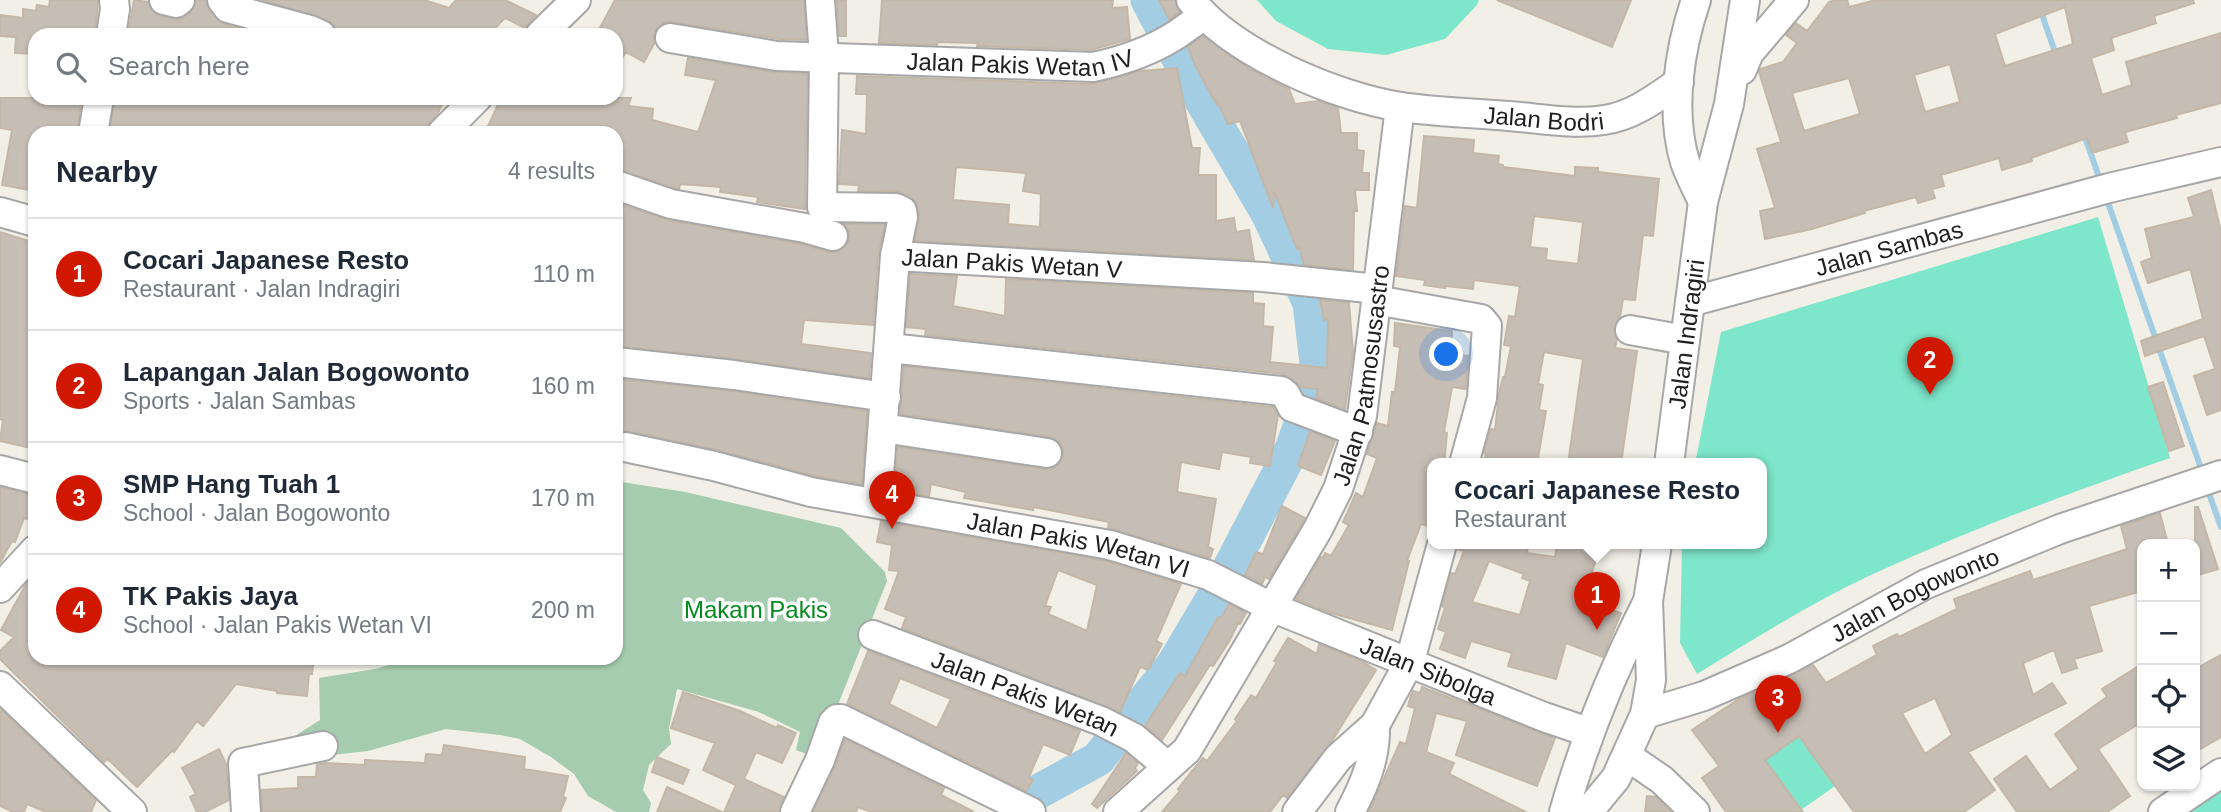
<!DOCTYPE html>
<meta charset="utf-8">
<style>
body{margin:0;font-family:Helvetica,sans-serif;background:#f6f6f7;color:#1f2937}
.controls{position:absolute;right:21px;bottom:21px;display:grid;overflow:hidden;border-radius:14px;box-shadow:0 2px 5px #0004}
.controls button{width:63px;height:63px;display:grid;place-items:center;padding:0;border:0;border-bottom:2px solid #e0e1e3;background:#fff;color:#1f2937;font:35px sans-serif}
.you{position:absolute;left:1447px;top:355px;width:24px;height:24px;margin:-18px;border:5px solid #fff;border-radius:50%;background:#1a73e8;box-shadow:0 0 0 10px #1a73e833}
.badge{display:grid;place-items:center;width:46px;height:46px;border-radius:50%;background:#d01800;color:#fff;font-size:23px;font-weight:700}
.pin{position:absolute;translate:-50% -58px;filter:drop-shadow(0 2px 4px #0008)}
.pin::after{content:'';position:absolute;top:37px;width:24px;height:21px;background:inherit;clip-path:polygon(0 0,100% 0,50% 100%)}
.popup{position:absolute;left:1427px;top:458px;width:340px;height:91px;box-sizing:border-box;display:grid;place-content:center;border-radius:14px;background:#fff;filter:drop-shadow(0 2px 5px #0005);font-size:23px;white-space:nowrap;color:#747a83}
.popup b{font-size:26px;color:#1f2937}
.popup::after{content:'';position:absolute;left:50%;top:100%;margin-left:-14px;border:14px solid transparent;border-top-color:#fff}
.list{margin:0;padding:0;list-style:none}
h2{display:flex;justify-content:space-between;align-items:center;height:91px;margin:0;padding:0 28px;font-size:30px}
h2 small{font-size:23px;font-weight:400;color:#747a83}
.list li{display:grid;grid-template-columns:46px 1fr auto;gap:21px;align-items:center;box-sizing:border-box;height:112px;padding:0 28px;border-top:2px solid #e0e1e3}
.list b{display:block;font-size:26px;white-space:nowrap}
.list p{margin:0;font-size:23px;white-space:nowrap;color:#747a83}
.list em{font-size:23px;font-style:normal;color:#747a83}
.icon{flex:none;width:38px;height:38px;fill:none;stroke:currentColor;stroke-width:2;stroke-linecap:round;stroke-linejoin:round}
.map{position:relative;flex:none;width:2221px;height:812px;overflow:hidden}
.search{position:absolute;background:#fff;box-shadow:0 2px 5px #0004;left:28px;top:28px;width:595px;height:77px;display:flex;align-items:center;gap:18px;box-sizing:border-box;padding:0 24px;border-radius:21px;color:#747a83;font-size:26px}
.panel{position:absolute;background:#fff;box-shadow:0 2px 5px #0004;left:28px;top:126px;width:595px;height:539px;border-radius:21px}
.map>svg:first-child{display:block}
.cemetery{fill:#a5ccaf}
.pitch{fill:#7ee6ca}
.lines{fill:none;stroke-linecap:round;stroke-linejoin:round}
.stream{stroke:#a3cde2;stroke-width:6}
.river{stroke:#a3cde2;stroke-width:35}
.building{fill:#c6beb5;stroke:#c4b7a7;stroke-width:2;fill-rule:evenodd}
.minor-casing{stroke:#a7a7a7;stroke-width:32}
.minor{stroke:#fff;stroke-width:28}
.labels{text-anchor:middle;dominant-baseline:central;stroke-width:7;stroke-linejoin:round;paint-order:stroke}
.street-label{font-size:24px;fill:#202020;stroke:#fff}
.park-label{font-size:24px;fill:#038a1d;stroke:#fff}
</style>
<div class="map">
<svg width="2221" height="812" viewBox="0 0 2221 812">
<rect width="100%" height="100%" fill="#f1efe6"/>
<path class="cemetery" d="M616,481l69,11 156,36 44,44 2,9 -70,177 -21,-8 4,-18 -41,-20 -82,-23 -8,39 2,16 -22,21 -6,25 8,13 -2,9h-33l-28,-16 -14,-22 -23,-17 -31,-18 -20,-4 -54,-6 -78,22 -117,13 69,-44 -1,-42 56,-9 40,-11h201z"/>
<path class="pitch" d="M1257,0h222l-2,5 -32,34 -59,16 -58,-6 -52,-28z
M2098,217l72,241c-101,35 -201,72 -297,116 -62,29 -119,65 -176,100l-17,-31 2,-99h80v-80h-67l26,-132z
M1799,736l36,50 -34,24 -36,-50z
M2221,787v25h-36z"/>
<g class="lines">
<path class="stream" d="M2037,0l20,58
M2083,131l18,52
M2106,197l97,277
M2207,488l14,39"/>
<path class="river" d="M1014,812l22,-19 62,-34 76,-95 47,-79 72,-138 17,-49 7,-35 -7,-60 -41,-88 -71,-121 -50,-94"/>
</g>
<path class="building" d="M50,0h48l-3,35h-60v19l-20,-1 1,-16 -16,-1v-21l23,3v-9l13,2 1,-6 12,2z
M134,0l14,2 4,9 7,5 20,3 11,-6 6,-13h10l3,10 14,14 41,11h-136z
M262,0h162l25,8 7,-8h49l31,15 -11,13 -20,-10 -17,17h-151l-2,-9 -7,-6z
M615,0h189l2,40 -27,-1 -106,-17h-8l-8,6 -3,8v8l-10,18 -18,-10 -10,15v-32h-20z
M837,0h9v36h-7z
M882,0h231l-1,8 15,-1 3,32 -39,11 -114,-4 1,-3 -41,-1v3l-58,-2z
M1159,0h16l5,12 -11,7z
M1497,0h134l-19,47z
M1835,0h12l2,7 27,-7h317l1,3 -40,13 2,7 -45,15 3,12 -23,8 11,37 30,-10 -6,-23 95,-29v70l-45,12 1,3 -52,14 3,10 -36,11 -5,-15 -56,20 1,3 -30,9 -3,-12 -58,17 3,11 -12,3 3,9 -17,5 -2,-6 -52,14 1,2 -53,16 -47,10 -5,-28 15,-3 -18,-59 24,-7 -22,-70 1,-3 23,-7 14,-19 -11,-8 10,-12 11,8 22,-29zM2065,7l8,37 -68,22 -10,-32zM1950,64l10,38 -35,10 -11,-37zM1849,78l11,36 -56,17 -12,-38z
M1203,36l46,33 40,20 6,15 24,-3 19,7 3,25h16v17l7,1 -2,22h7v17h-14l2,21h-3l-1,59 -49,-5 -4,-17 -3,1 -23,-58 -1,17 -33,-87 -12,3 -11,-23v4l-21,-38 -8,-20z
M688,58l86,14 33,2 -2,135 -48,-7 1,-5 -38,-5 1,-5 -41,-3 -1,5 -4,-1 -59,-19v-36h-131l16,-35h130l-3,8 25,3 -1,11 46,12 18,-52 -31,-5z
M1177,68l15,80h8l-2,27h18v46l18,-3 2,14 13,-2 5,30 -339,-19 4,-27 -3,-12 -6,-6 -14,-5h-38l1,-6 -20,-1 3,-54 24,4 1,-40h-11l1,-18 235,8 48,-13zM956,167l70,6 -3,18 18,3 -1,33 -32,-3 1,-19 -56,-5z
M0,98h82l-5,32 -17,-2 -1,5h-24v58l-33,-6 10,-55 -12,-2z
M115,98h318l10,4 -5,11 -12,15v5h-299l-17,-3z
M1424,136l50,4 -1,13 26,3 -1,8 5,1v2l72,9v-9l23,1v4l61,7 -6,57 -10,-1 -8,65 -12,-1 -3,18 -6,11 3,11 -2,9 22,3 -16,113h-53l15,-105 -39,-7 -6,32 5,1 -4,25 7,1 -9,53h-53l2,-10 -2,-1 7,-24 4,1 4,-36 4,-17h2l6,-31 -7,-1 5,-29 6,1 5,-31 -46,-6 -1,9 -28,-3v2l-21,-3 1,-5 -29,-4 9,-70 12,2zM1534,216l49,6 -5,42 -32,-4 1,-11 -17,-2z
M2211,190l10,42v178l-14,5 -13,-39 21,-7 -11,-33 -59,20 -4,-15 62,-22 -12,-48 -1,-2 -42,14 -7,-21 11,-4 -7,-29 49,-12 -6,-19z
M616,203l52,17 133,24 28,8h7l8,-4 5,-7v-10l-5,-7h41l-7,31 -5,70 -69,-5 -3,24 70,9 -2,25 -133,-19 -120,-13 3,-25 -3,-1v-2l6,-31 -6,-1v-10l6,-22 -6,-2z
M0,232l35,11v206l-35,-8 3,-21 -3,-1z
M910,274l47,2 -4,30 52,10 1,-37 247,14v10l11,1 -1,22 10,1 -3,35 57,6 1,-49 -4,1 -4,-20 29,3 4,49 -8,57 -29,-11 2,-9 -18,-2 -9,-9 -8,-4 -358,-39 1,-6 -20,-2z
M1395,323l57,8 -1,23 17,2 -2,33 -14,-2 -8,45 3,1 -3,31h-12v63l-11,-3 -14,37h2l-17,69 -61,-17 -35,-14 25,-42 2,1 2,-5 6,3 18,-31 -6,-3 13,-29 7,4 14,-39 -10,-4 10,-31 11,3 4,-34h3l5,-45 -6,-1z
M904,366l369,41 5,8 -8,51 -20,-3 1,-6 -29,-5 -3,17 -38,-7 -4,30 39,7 -8,48 5,2 -3,9 -102,-30 1,-6 -75,-15 -1,3 -69,-12 2,-6 -35,-8 -2,12 -34,-6 3,-43 146,22h8l7,-5 4,-9 -1,-9 -4,-5 -8,-4 -150,-23z
M616,379l116,12 135,20 -5,73 -47,-8 -97,-26 -90,-19 -12,3z
M2163,382l21,64 -15,5 -21,-64z
M1310,431l25,10 -14,34 -23,-9z
M0,487l35,8v27l-11,-4 -9,24 -3,-1 -12,22z
M1282,506l23,12 -36,61 -4,-2 -3,7 -17,-9 11,-23 7,2z
M2195,507h3l20,62 -23,7z
M2160,513l8,31h-26v47l-53,15 13,45 -28,8 3,9 -15,5 -8,-23 -31,13 10,32 19,-12 14,20 -98,49 27,38 -31,22h-110l-55,-76 -34,24 38,52h-77l-24,-34 17,-12 -27,-36 47,-31 74,-34 13,18 51,-28 -4,-9 24,-12 2,3 58,-28 -3,-10 76,-28 3,9 94,-31 -6,-23zM1935,698l17,37 -27,19 -23,-41z
M881,521l225,40 75,23 -25,57 6,3 -14,26 -8,-3 -20,45 -218,-84 4,-11 -21,-8 14,-38 -10,-1 3,-25 -15,-3zM1058,570l39,15 -10,46 -39,-17 3,-7 -6,-1z
M1458,544h70l-1,9 28,4 2,-13h44l-18,56 38,13 -18,44 -37,-14 -10,36 -48,-13 4,-13 -41,-12 -6,17 -25,-9 6,-17 -8,-3 7,-21 -3,-2 9,-33 4,1 9,-23 -6,-2zM1489,561l35,13 -2,4 8,3 -10,34 -48,-13z
M35,575v83h279l-2,16h-3l-2,22 -30,-3v-2l-41,-7 -33,42 -6,-5 -23,31 -1,-2 -36,37 -25,-24 -5,-4 -3,3 -104,-103v-8l14,-14 -13,-7 25,-46z
M1229,604l17,9 -6,11 -2,-1 -8,17 -17,26 -3,-1 -48,75 -17,-14 35,-53 5,3 33,-59 3,1z
M1288,638l29,16 2,-10 44,18 13,8 -44,71 -45,57 -4,-3 -13,17h-108l18,-21 -2,-2 14,-18 11,-13 4,3 30,-40 -2,-2 16,-24 5,3 21,-36 -3,-1z
M868,651l212,80 -10,24 -27,-11 -14,33 4,3 -7,11 -179,-87zM900,678l51,21 -14,29 -48,-24z
M2221,655v82l-26,15v-83z
M2142,664v58l-44,27 32,47 -23,16h-90l-23,-33 32,-23 24,34 29,-21 -24,-35 52,-37 -5,-8z
M1422,687l133,51 -18,48 -81,-31 11,-34 -31,-8 -10,39 28,11 -5,11 77,38h-157l31,-70 6,2 9,-36 -7,-2 3,-11 2,-4 7,2z
M683,692l57,19 37,17 1,-3 18,8 -14,30 -26,-11 -12,27 40,18 -5,15h-55l12,-27 -33,-15 12,-27 -44,-15z
M0,709l96,91 -5,12h-45l-19,-8 -3,8h-11l-13,-6z
M845,739l99,49 -3,7 33,17h-103l-13,-5 -2,5h-43l22,-45z
M444,745l81,12 -1,12 44,7 -5,21 3,1 -6,14h-298l-1,-22 37,-2v-11h18l1,-13 8,-1 40,2v-5l60,3 1,-9 16,1z
M219,749l7,15 3,36 -24,12h-8l-7,-15 6,-3 -14,-26z
M1126,753l12,10 -3,5 2,3 -40,37 -5,-4z
M657,757l32,13 -6,14 -31,-12z
M667,787l55,25h-65z
M1647,796l9,1 15,15h-26z"/>
<g class="lines">
<g class="minor-casing">
<g id="minor">
<path d="M164,0l12,3 4,-3"/>
<path d="M222,0l6,8 82,22 11,5"/>
<path d="M820,0l4,56 -2,151 74,1 6,3 1,6 -8,39 -18,247"/>
<path id="s1" d="M1191,0c41,53 145,97 210,107 35,5 72,6 107,9 31,2 65,9 96,4 29,-4 52,-22 75,-38"/>
<path d="M1696,0c-17,50 -26,111 -11,162 5,14 12,27 18,40"/>
<path d="M111,35l4,-26 -1,-9"/>
<path d="M540,35l36,-35"/>
<path id="s2" d="M670,38l107,18 316,11c29,-6 58,-16 83,-32 9,-6 18,-13 27,-19"/>
<path d="M1742,70l7,-17 45,-53"/>
<path d="M93,133l6,-35"/>
<path d="M442,133l35,-35"/>
<path d="M616,185l55,19 134,24 28,8"/>
<path d="M0,212l35,10"/>
<path id="s3" d="M895,256l368,21 114,12"/>
<path d="M1376,300l105,19 6,7 -5,72 -18,66"/>
<path id="s4" d="M1690,302l419,-114 112,-26"/>
<path d="M1630,330l55,10"/>
<path d="M890,348l391,43 5,4 6,12 66,25"/>
<path d="M616,362l118,13 152,22"/>
<path d="M883,428l164,25"/>
<path id="s5" d="M625,447l89,19 97,26 299,53 98,30 63,32 273,110 44,15"/>
<path id="s6" d="M1669,464l34,-262 26,-98 16,-104"/>
<path d="M0,470l35,9"/>
<path d="M0,588l35,-38"/>
<path id="s7" d="M873,635l228,86 33,17 34,29"/>
<path d="M0,686l132,126"/>
<path id="s8" d="M1645,714l59,-18 85,-37 137,-75 134,-55 161,-54"/>
<path d="M1627,756l35,24 33,32"/>
<path d="M246,812l-3,-49 80,-17"/>
<path d="M795,812l25,-52 13,-37 4,-4h4l190,93"/>
<path id="s9" d="M1118,812l69,-62 131,-221 20,-40 24,-73 38,-309"/>
<path d="M1297,812l41,-54 37,-33 35,-64 32,-117"/>
<path d="M1350,812c15,-28 26,-55 25,-87"/>
<path d="M1564,812c21,-74 48,-140 83,-209"/>
<path d="M1588,812l28,-34 29,-64 6,-34 -3,-79 9,-57"/>
<path d="M2163,812l58,-39"/>
</g>
</g>
<use href="#minor" class="minor"/>
</g>
<g class="labels">
<g class="street-label">
<text stroke="none"><textPath href="#s2" startOffset="352">Jalan Pakis Wetan IV</textPath></text>
<text stroke="none"><textPath href="#s1" startOffset="383">Jalan Bodri</textPath></text>
<text stroke="none"><textPath href="#s4" startOffset="206">Jalan Sambas</textPath></text>
<text stroke="none"><textPath href="#s3" startOffset="117">Jalan Pakis Wetan V</textPath></text>
<text stroke="none"><textPath href="#s6" startOffset="131">Jalan Indragiri</textPath></text>
<text stroke="none"><textPath href="#s9" startOffset="511">Jalan Patmosusastro</textPath></text>
<text stroke="none"><textPath href="#s5" startOffset="464">Jalan Pakis Wetan VI</textPath></text>
<text stroke="none"><textPath href="#s8" startOffset="296">Jalan Bogowonto</textPath></text>
<text stroke="none"><textPath href="#s5" startOffset="838">Jalan Sibolga</textPath></text>
<text stroke="none"><textPath href="#s7" startOffset="163">Jalan Pakis Wetan</textPath></text>
</g>
<g class="park-label">
<text x="756" y="609">Makam Pakis</text>
</g>
</g>
</svg>
<div class="controls">
<button>+</button>
<button>−</button>
<button><svg class="icon" aria-label="locate" viewBox="0 0 24 24"><circle cx="12" cy="12" r="6"/><path d="M12 2v4M12 18v4M2 12h4M18 12h4"/></svg></button>
<button><svg class="icon" aria-label="layers" viewBox="0 0 24 24"><path d="M12 4l9 5-9 5-9-5zM3 14l9 5 9-5"/></svg></button>
</div>
<div class="you"></div>
<div class="pin badge" style="left:1597px;top:630px">1</div>
<div class="popup"><b>Cocari Japanese Resto</b>Restaurant</div>
<div class="pin badge" style="left:1930px;top:395px">2</div>
<div class="pin badge" style="left:1778px;top:733px">3</div>
<div class="pin badge" style="left:892px;top:529px">4</div>
<div class="search"><svg class="icon" aria-label="search" viewBox="0 0 24 24"><circle cx="10" cy="10" r="6"/><path d="M15 15l6 6"/></svg>Search here</div>
<section class="panel">
<h2>Nearby<small>4 results</small></h2>
<ul class="list">
<li><span class="badge">1</span><div><b>Cocari Japanese Resto</b><p>Restaurant · Jalan Indragiri</p></div><em>110 m</em></li>
<li><span class="badge">2</span><div><b>Lapangan Jalan Bogowonto</b><p>Sports · Jalan Sambas</p></div><em>160 m</em></li>
<li><span class="badge">3</span><div><b>SMP Hang Tuah 1</b><p>School · Jalan Bogowonto</p></div><em>170 m</em></li>
<li><span class="badge">4</span><div><b>TK Pakis Jaya</b><p>School · Jalan Pakis Wetan VI</p></div><em>200 m</em></li>
</ul>
</section>
</div>
